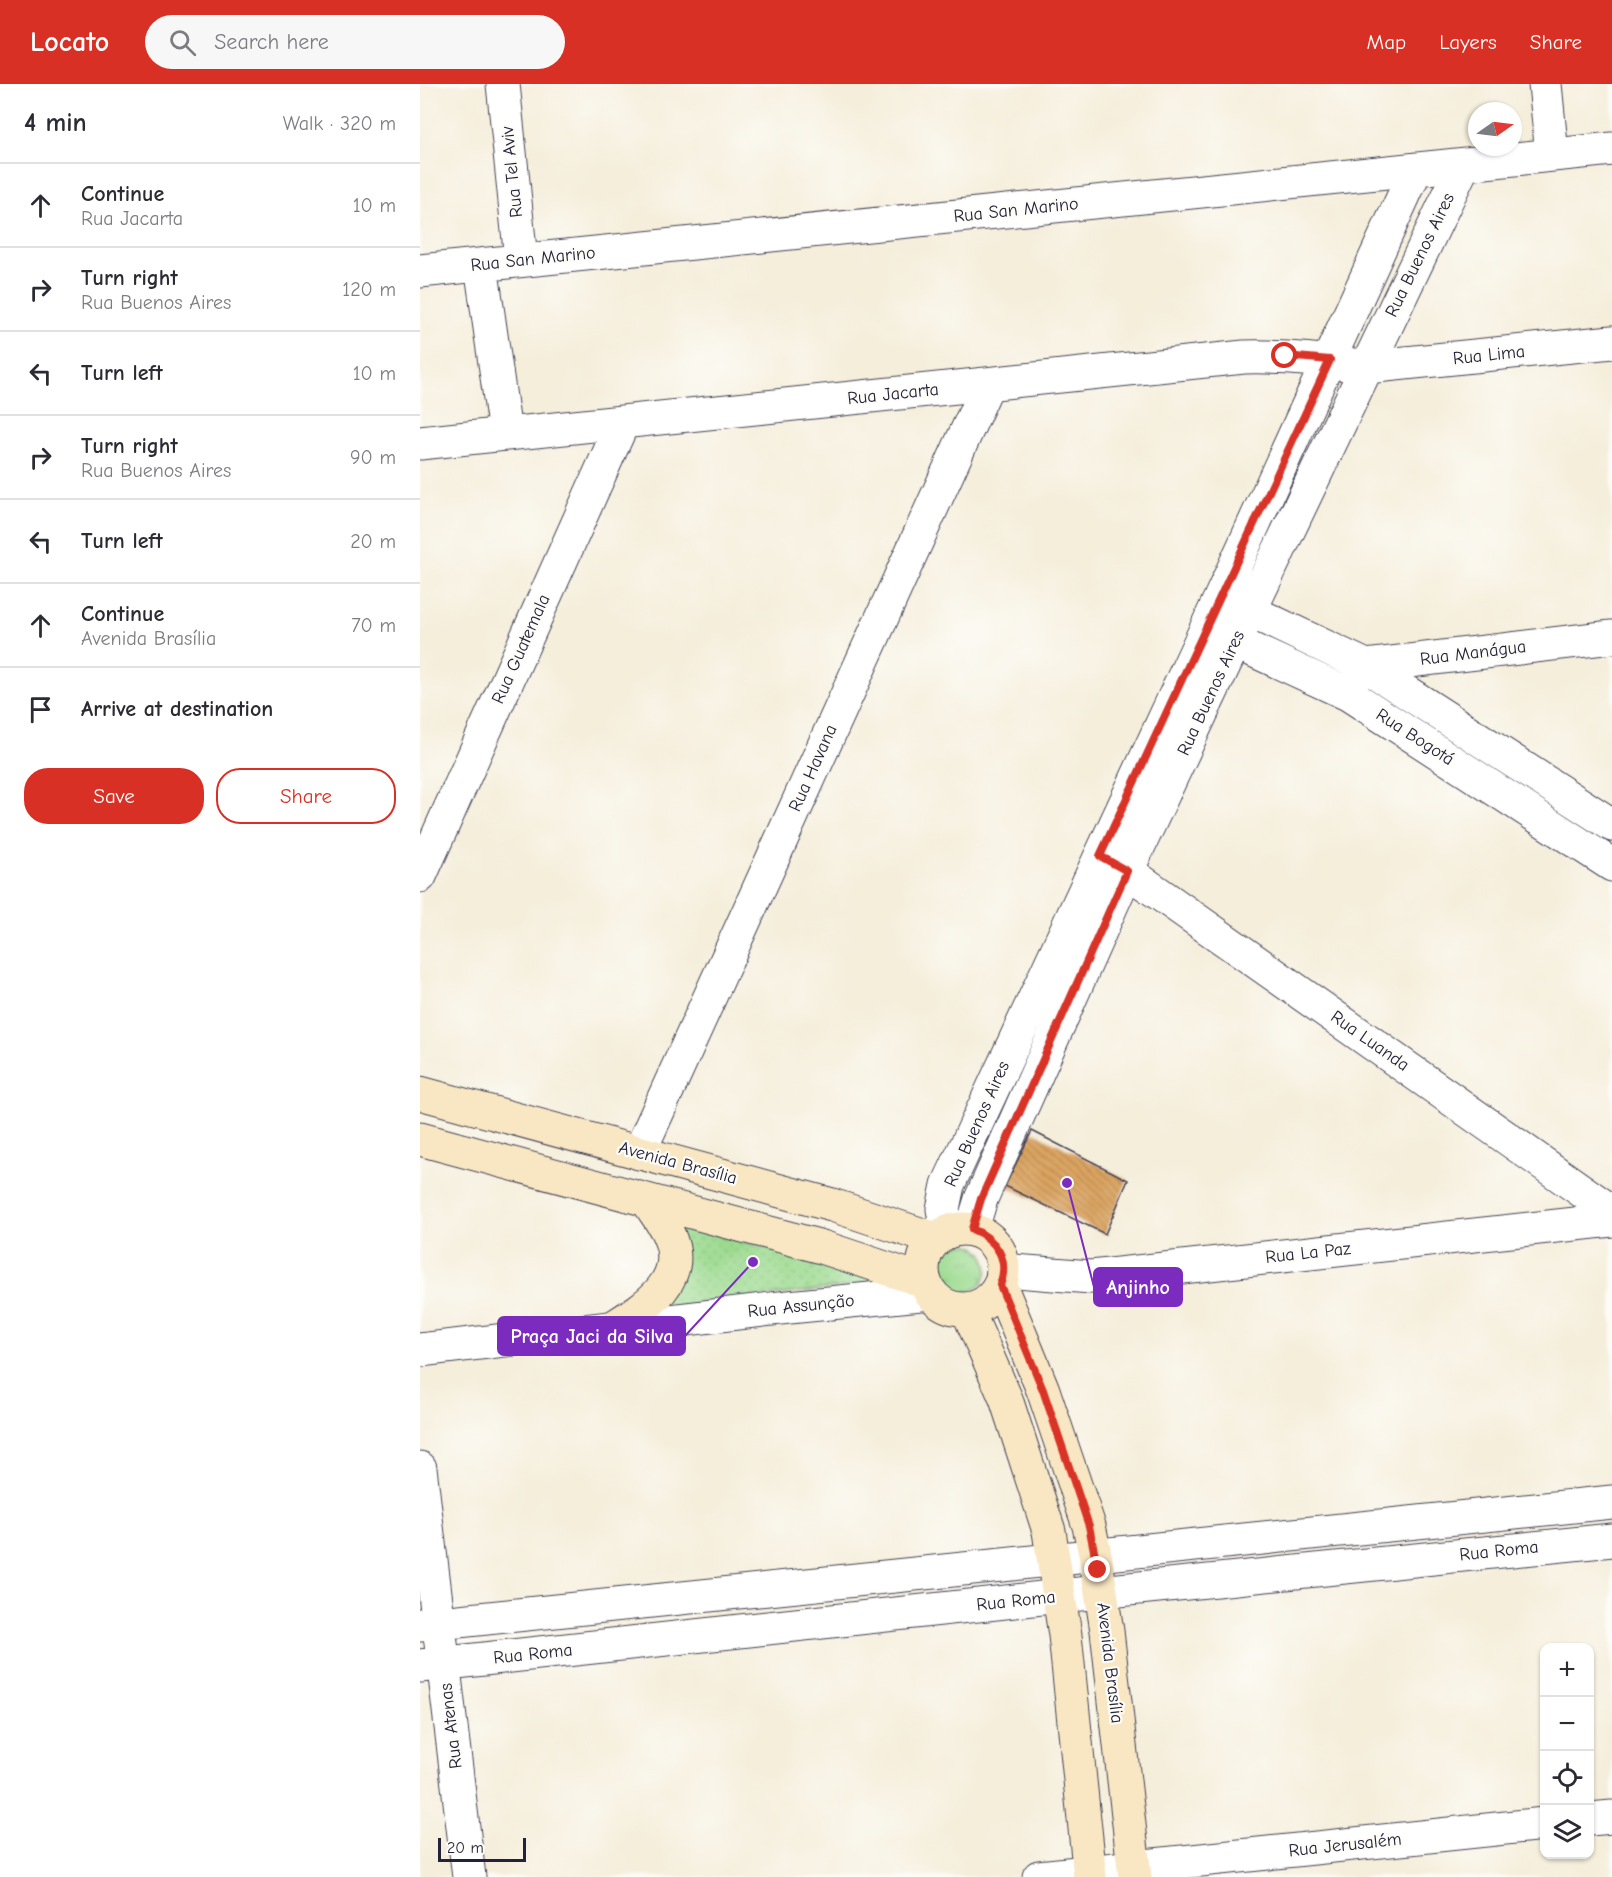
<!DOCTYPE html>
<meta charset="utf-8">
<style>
body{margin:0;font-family:"Comic Neue",sans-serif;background:#f7f7f7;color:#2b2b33}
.controls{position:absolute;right:18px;bottom:18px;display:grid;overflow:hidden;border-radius:12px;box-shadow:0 2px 4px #0004}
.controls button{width:54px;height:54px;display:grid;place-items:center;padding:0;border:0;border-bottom:2px solid #e1e1e2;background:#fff;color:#2b2b33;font:30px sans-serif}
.compass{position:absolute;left:1048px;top:18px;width:54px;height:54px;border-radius:50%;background:#fff;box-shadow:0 2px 4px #0004;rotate:76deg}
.scale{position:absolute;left:18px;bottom:15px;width:88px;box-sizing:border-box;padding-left:6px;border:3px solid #22223b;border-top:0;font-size:16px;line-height:21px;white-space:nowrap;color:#22223b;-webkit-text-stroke:4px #fdfcf7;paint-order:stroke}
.stop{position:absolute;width:18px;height:18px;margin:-14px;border:4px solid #d93025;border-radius:50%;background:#fff}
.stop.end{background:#d93025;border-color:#fff;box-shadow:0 2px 6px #0008}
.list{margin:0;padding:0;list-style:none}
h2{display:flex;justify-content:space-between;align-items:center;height:78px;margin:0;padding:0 24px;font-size:26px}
h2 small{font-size:20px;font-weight:400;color:#7c7c81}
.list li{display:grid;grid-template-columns:39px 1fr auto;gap:18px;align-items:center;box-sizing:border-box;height:84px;padding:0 24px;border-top:2px solid #e1e1e2}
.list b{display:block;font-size:22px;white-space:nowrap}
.list p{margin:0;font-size:20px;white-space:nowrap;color:#7c7c81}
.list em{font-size:20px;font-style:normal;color:#7c7c81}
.actions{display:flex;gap:12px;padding:18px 24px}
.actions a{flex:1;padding:14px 0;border:2px solid #d93025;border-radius:24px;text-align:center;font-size:21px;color:#d93025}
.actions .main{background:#d93025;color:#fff}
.icon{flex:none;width:33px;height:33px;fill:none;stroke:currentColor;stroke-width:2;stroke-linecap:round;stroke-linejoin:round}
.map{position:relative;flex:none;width:1192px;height:1793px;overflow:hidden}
header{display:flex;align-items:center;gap:36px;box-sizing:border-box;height:84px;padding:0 30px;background:#d93025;color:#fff}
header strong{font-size:28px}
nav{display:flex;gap:33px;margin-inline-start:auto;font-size:21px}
.search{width:420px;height:54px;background:#f7f7f7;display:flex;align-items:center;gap:15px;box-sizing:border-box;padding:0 21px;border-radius:33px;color:#7c7c81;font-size:22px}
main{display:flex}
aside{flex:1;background:#fff}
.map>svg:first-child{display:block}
.grass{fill:url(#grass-tufts);stroke:#5e7e65;stroke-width:1.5}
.park{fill:url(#park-dots);stroke:#5e7e65;stroke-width:1.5}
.building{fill:url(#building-back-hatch)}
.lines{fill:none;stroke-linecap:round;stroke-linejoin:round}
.street-casing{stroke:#424153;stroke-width:35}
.secondary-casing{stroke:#424153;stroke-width:35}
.street{stroke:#fff;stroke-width:33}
.secondary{stroke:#f9e7c3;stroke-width:33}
.route{stroke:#d93025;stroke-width:8}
.labels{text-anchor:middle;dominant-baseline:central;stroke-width:4.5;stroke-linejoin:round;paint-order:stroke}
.street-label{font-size:18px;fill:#22223b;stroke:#fdfcf7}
.leader{fill:none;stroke:#7b2cbf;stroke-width:2}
.callout-dot{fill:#7b2cbf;stroke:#fdfcf7;stroke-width:2}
.callout{fill:#7b2cbf;stroke:#7b2cbf;stroke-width:2}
.callout-label{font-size:20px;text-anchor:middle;font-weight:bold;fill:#fff}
</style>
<header>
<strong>Locato</strong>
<div class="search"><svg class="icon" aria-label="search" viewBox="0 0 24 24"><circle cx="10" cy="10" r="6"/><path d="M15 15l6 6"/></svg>Search here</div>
<nav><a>Map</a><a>Layers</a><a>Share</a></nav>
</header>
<main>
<aside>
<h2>4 min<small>Walk · 320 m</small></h2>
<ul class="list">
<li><svg class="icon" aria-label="ahead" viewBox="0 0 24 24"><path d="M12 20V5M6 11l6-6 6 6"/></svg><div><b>Continue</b><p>Rua Jacarta</p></div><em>10 m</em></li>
<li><svg class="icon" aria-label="right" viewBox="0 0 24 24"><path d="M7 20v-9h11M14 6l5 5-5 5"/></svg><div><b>Turn right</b><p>Rua Buenos Aires</p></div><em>120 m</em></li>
<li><svg class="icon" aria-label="left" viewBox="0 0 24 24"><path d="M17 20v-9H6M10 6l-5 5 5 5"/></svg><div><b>Turn left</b></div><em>10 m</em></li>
<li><svg class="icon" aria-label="right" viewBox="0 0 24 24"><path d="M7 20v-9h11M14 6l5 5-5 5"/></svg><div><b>Turn right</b><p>Rua Buenos Aires</p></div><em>90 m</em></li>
<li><svg class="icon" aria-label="left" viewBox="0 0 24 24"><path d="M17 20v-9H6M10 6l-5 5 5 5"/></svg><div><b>Turn left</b></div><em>20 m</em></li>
<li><svg class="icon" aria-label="ahead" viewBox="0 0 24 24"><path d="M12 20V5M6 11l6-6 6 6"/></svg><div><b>Continue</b><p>Avenida Brasília</p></div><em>70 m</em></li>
<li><svg class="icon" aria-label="arrive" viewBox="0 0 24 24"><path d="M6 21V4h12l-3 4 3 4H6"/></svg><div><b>Arrive at destination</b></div></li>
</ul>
<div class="actions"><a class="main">Save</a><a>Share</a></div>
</aside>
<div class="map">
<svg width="1192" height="1793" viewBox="0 0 1192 1793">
<defs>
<pattern id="grass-tufts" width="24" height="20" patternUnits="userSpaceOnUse" patternTransform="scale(1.5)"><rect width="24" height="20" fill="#9bda8f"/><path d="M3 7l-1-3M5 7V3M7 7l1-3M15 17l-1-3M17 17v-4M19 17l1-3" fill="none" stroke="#85bb7c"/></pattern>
<pattern id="park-dots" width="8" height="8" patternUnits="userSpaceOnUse" patternTransform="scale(1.5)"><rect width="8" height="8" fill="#9bda8f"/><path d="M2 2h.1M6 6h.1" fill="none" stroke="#85bb7c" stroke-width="1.8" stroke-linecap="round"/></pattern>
<pattern id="building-back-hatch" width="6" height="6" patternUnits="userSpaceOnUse" patternTransform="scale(1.5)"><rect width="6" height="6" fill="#dca460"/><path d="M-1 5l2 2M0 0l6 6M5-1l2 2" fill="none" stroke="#b28550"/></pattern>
</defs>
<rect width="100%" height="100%" fill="#fdfcf7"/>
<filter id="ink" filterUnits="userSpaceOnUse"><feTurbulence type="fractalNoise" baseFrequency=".0167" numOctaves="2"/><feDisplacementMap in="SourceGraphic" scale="12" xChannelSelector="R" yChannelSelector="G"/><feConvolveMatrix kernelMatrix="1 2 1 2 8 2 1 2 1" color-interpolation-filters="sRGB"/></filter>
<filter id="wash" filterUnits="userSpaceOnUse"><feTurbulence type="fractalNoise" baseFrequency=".008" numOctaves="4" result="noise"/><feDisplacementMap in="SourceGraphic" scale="24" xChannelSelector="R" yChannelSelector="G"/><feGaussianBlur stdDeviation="1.35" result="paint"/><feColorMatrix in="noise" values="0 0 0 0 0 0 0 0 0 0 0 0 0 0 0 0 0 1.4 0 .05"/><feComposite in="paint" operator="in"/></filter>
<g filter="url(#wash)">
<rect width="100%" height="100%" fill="#f5eedb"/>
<path class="grass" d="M519 1184a24 24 0 1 1 48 0a24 24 0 1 1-48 0Z"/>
<path class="park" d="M259,1140l212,57 -234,29z"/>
<g id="blocks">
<path class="building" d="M612,1047l96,49 -23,54 -100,-48z"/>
</g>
</g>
<g filter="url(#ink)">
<use href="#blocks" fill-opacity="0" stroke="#424153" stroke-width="1.5"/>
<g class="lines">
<g class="street-casing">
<path id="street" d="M83,0l18,176
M1125,0l7,71
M61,181l24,168
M0,187l1192,-122
M0,359l824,-86c42,-1 81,3 122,10l246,-25
M811,518l135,64 246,159
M796,549l132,61 264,171
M942,588l4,-6 246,-29
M689,777l18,10 485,341
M0,792l203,-454
M219,1069l349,-769
M552,1145l9,-30 146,-328 108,-229 229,-478
M527,1148l-4,-23 5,-24 258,-556 210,-460
M583,1186l88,7 521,-57
M0,1266l369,-43 142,-14
M0,1384l49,409
M0,1541l1192,-123
M0,1582l640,-70 552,-56
M1170,1735l22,-2
M619,1793l505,-53"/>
</g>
<g class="secondary-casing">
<path id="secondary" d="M0,1009l412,112 103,34
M0,1055l402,108 102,34
M503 1185a40 40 0 1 1 80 0a40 40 0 1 1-80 0Z
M580,1201l43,105 46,136 6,28 12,77 28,246
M547,1225l39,90 43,132 16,104 25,242
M195,1242c32,-20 73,-46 54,-90 -5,-13 -15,-24 -22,-36"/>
</g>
<use href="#street" class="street"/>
<use href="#secondary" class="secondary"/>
</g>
</g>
<g class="lines" filter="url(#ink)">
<path class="route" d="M678,1486l-9,-44 -46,-136 -43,-105c10,-26 -4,-46 -28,-56l9,-30 146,-328 -27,-15 230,-496 -45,-4"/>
</g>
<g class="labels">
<g class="street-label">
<text transform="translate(92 88) rotate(-96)">Rua Tel Aviv</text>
<text transform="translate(596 126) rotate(-6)">Rua San Marino</text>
<text transform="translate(1000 171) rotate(-64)">Rua Buenos Aires</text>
<text transform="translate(113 175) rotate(-6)">Rua San Marino</text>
<text transform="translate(1069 271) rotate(-6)">Rua Lima</text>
<text transform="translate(473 310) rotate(-6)">Rua Jacarta</text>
<text transform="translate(101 565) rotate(-66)">Rua Guatemala</text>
<text transform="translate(1053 569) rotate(-7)">Rua Manágua</text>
<text transform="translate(791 609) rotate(-65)">Rua Buenos Aires</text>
<text transform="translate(995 653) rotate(33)">Rua Bogotá</text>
<text transform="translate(393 684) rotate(-66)">Rua Havana</text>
<text transform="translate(950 957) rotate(35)">Rua Luanda</text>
<text transform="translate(557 1040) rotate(-66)">Rua Buenos Aires</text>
<text transform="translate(258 1079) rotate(15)">Avenida Brasília</text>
<text transform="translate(888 1169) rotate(-6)">Rua La Paz</text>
<text transform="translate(381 1222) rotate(-6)">Rua Assunção</text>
<text transform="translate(1079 1467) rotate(-6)">Rua Roma</text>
<text transform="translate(596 1517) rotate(-6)">Rua Roma</text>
<text transform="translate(113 1570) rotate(-6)">Rua Roma</text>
<text transform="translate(690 1579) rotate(83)">Avenida Brasília</text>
<text transform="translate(31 1642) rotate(-97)">Rua Atenas</text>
<text transform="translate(925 1761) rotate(-6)">Rua Jerusalém</text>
</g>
</g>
<path class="leader" d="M647 1099L674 1203M333 1178L265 1252"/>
<g class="callout-dot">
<circle cx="647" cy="1099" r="6"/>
<circle cx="333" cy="1178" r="6"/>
</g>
<g class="callout">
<rect x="674" y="1184" width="88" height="38" rx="6"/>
<rect x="78" y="1233" width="187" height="38" rx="6"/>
</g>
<g class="callout-label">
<text x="718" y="1210">Anjinho</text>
<text x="172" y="1259">Praça Jaci da Silva</text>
</g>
</svg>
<div class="controls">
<button>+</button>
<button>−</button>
<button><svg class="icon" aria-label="locate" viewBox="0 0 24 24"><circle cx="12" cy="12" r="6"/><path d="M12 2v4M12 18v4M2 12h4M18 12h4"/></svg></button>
<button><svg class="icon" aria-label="layers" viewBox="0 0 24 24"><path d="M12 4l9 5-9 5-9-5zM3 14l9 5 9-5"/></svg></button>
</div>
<svg class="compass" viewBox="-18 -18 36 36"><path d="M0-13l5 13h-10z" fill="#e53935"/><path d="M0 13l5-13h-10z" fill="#7c7c81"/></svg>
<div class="scale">20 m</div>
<div class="stop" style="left:865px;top:272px"></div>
<div class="stop end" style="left:678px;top:1486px"></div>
</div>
</main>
